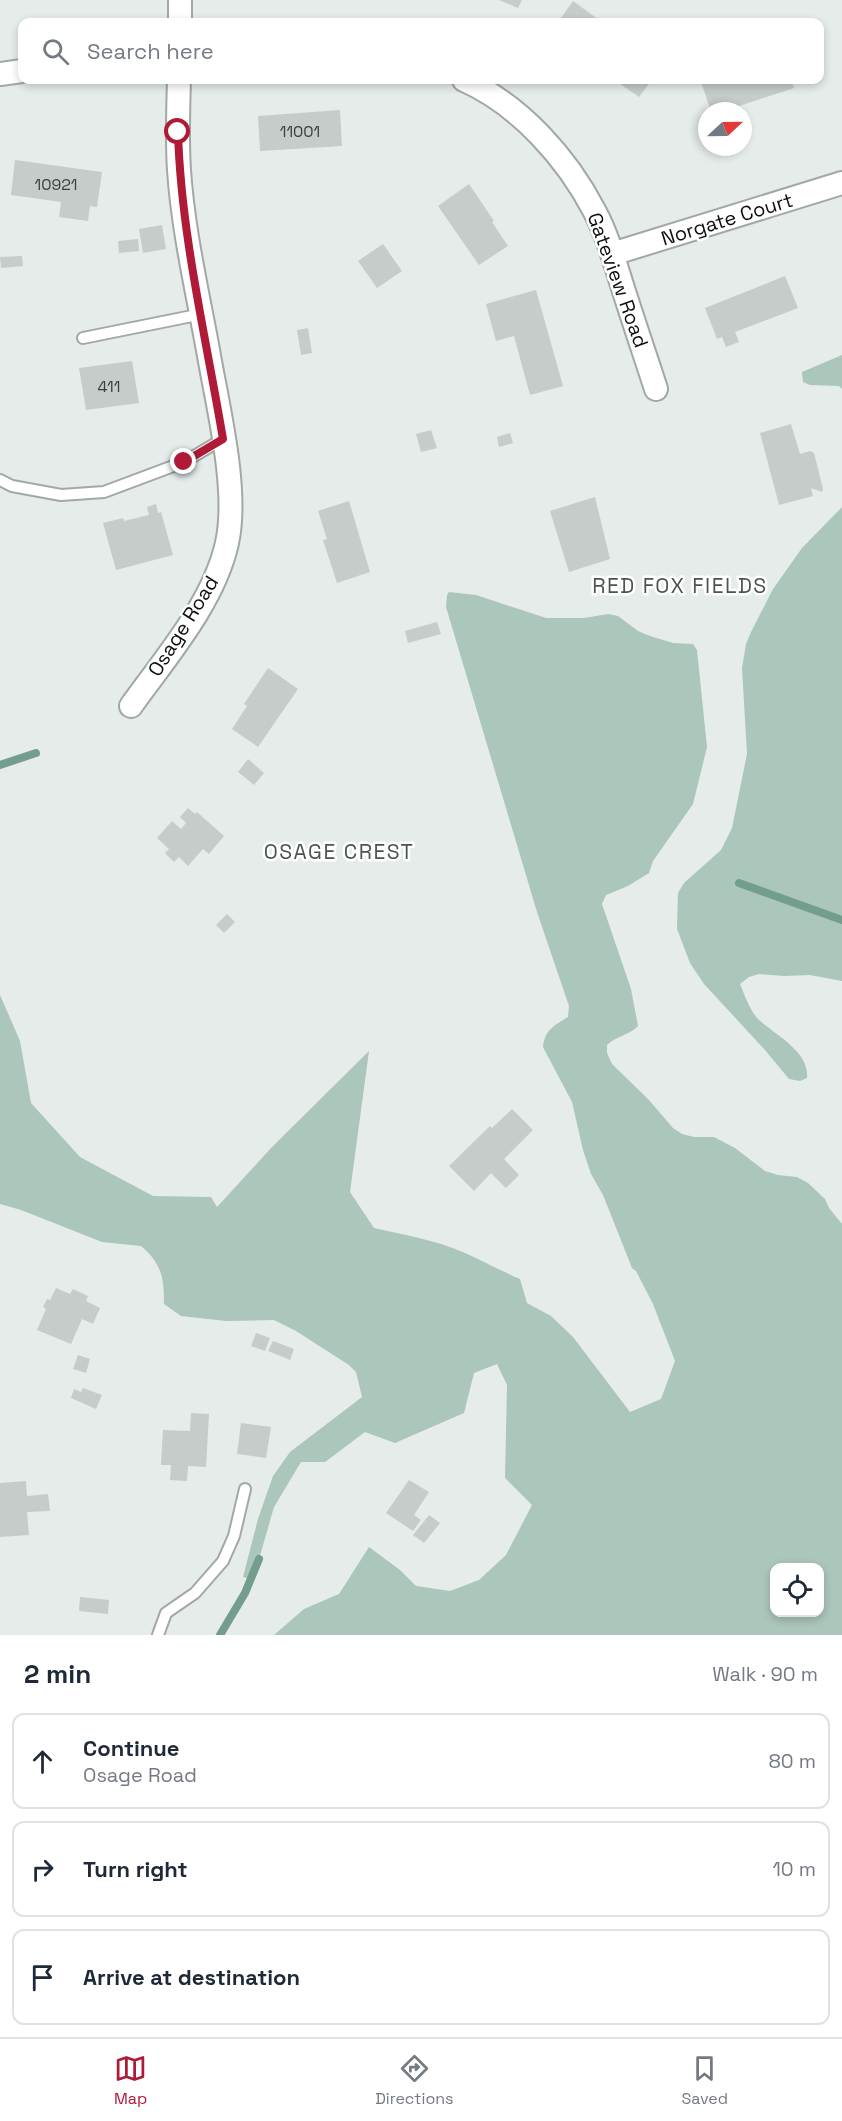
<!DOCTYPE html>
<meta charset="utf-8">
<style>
body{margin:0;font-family:"Space Grotesk",sans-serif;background:#f2f2f3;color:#1f2937}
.controls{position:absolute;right:18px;bottom:18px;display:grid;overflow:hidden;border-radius:12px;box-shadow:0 3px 9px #0003}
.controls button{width:54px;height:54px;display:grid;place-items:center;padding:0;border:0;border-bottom:2px solid #e0e1e3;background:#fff;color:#1f2937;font:30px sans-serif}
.compass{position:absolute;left:698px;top:102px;width:54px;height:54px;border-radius:50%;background:#fff;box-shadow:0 3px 9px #0003;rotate:68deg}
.stop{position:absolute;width:18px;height:18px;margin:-14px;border:4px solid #af1a36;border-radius:50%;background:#fff}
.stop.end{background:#af1a36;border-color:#fff;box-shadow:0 2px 6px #0008}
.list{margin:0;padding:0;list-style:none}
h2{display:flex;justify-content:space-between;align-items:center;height:78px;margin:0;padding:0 24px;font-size:26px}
h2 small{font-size:20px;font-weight:400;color:#747a83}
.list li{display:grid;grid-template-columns:39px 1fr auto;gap:18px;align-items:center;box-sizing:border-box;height:96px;margin:0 12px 12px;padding:0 12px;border:2px solid #e0e1e3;border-radius:12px}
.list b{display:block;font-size:22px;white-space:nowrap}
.list p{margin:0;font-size:20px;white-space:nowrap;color:#747a83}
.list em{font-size:20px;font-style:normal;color:#747a83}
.icon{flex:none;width:33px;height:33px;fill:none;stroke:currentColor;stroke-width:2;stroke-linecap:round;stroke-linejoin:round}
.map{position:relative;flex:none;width:842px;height:1635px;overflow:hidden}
.search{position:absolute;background:#fff;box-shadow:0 3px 9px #0003;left:18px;right:18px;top:18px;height:66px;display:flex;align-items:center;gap:15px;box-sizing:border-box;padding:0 21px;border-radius:12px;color:#747a83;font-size:22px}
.sheet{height:402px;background:#fff}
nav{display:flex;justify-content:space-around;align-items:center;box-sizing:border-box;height:84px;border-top:2px solid #e0e1e3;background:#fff;font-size:16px;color:#747a83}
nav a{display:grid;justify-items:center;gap:3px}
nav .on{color:#af1a36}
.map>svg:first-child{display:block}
.green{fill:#abc6bb;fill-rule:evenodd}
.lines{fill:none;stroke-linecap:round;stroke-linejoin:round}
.stream{stroke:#739d8c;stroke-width:8}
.building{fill:#c5ccc9}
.service-casing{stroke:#a2a8a5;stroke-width:14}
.minor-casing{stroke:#a2a8a5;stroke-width:26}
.service{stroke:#fff;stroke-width:10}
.minor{stroke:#fff;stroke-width:22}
.route{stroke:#af1a36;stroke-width:8}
.labels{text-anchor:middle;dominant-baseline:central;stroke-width:5;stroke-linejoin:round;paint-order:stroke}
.number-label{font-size:16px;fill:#3b3e3d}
.street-label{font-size:20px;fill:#0d0f0e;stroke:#fff}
.neighbourhood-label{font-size:21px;letter-spacing:1.5px;fill:#4d5351;stroke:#fff}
</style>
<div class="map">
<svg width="842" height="1635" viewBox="0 0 842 1635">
<rect width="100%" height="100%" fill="#e5ece9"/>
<path class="green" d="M842,355v34l-3,-3 -29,-1 -7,-3 -1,-10z
M842,507v474l-32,-6 -26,1 -25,-2 -10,3 -9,7c5,12 9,24 17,34 16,16 53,33 50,60l-7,3 -11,-2 -24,-29 -61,-66 -14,-21 -13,-34 1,-36 6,-10 37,-33 11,-22 15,-74 -5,-86 4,-24 5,-12 22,-43 29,-41z
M449,592l27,3 70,23h38l24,-4 10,2 20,15 12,5 23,7 20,1 4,6 10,97 -14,57 -40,57 -4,12 -21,13 -22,9 -4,9 29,85 7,37c-8,9 -22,10 -31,19v8l5,11 36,35 25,29 9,6 12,3h20l21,11 30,23 13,4 19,2 11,6 17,16 4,9 13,16v411h-568l30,-26 35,-15 30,-47 31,23 16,16 34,5 29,-11 27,-25 26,-50 -27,-27 2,-93 -10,-21 -23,9 -10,40 -69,30 -30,-11 -40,30h-24l-27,45 -21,73 -10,-3 15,-58 15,-43 17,-24 72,-55 -6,-25 -7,-7 -53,-34 -22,-11 -48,1 -45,-5 -17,-12c0,-26 -2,-40 -23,-58l-39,-4 -81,-32 -21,-6v-209l20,46 11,62 49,54 73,39 58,1 6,10 55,-60 97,-96 -19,141 24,36c30,7 62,12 91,25 18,8 36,18 55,26l7,24 24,13 22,21 57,75 31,-13 14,-38 -22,-57 -17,-33 -4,-3 -29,-73 -12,-21 -8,-24 -11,-48 -29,-55c2,-18 11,-21 25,-30l1,-11 -32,-94 -91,-305 1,-12zM774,1568h46v44h-46z"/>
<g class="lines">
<path class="stream" d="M0,765l36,-12
M739,883l103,37
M220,1635l25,-42 14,-34"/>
</g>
<path class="building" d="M499,0h23l-4,8z
M573,1l29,21h-44z
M621,80h31l-13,17 -20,-14z
M709,80h82l3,8 -70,23h-13l-10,-29z
M340,110l2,36 -82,5 -2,-35z
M15,160l87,12 -5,35 -7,-1 -2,15 -29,-4 2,-15 -50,-7z
M469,184l25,37 -2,1 16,24 -29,19 -41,-59z
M162,225l4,24 -23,4 -4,-24z
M138,239l1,12 -20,2 -1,-12z
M383,244l19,27 -25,17 -19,-27z
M22,256l1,10 -22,2 -1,-11z
M785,276l13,32 -63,24 4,10 -13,5 -4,-10 -5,2 -12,-31z
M536,290l27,96 -33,9 -16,-59 -18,5 -10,-37z
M308,328l4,25 -11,2 -4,-25z
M132,361l7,42 -53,7 -7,-42z
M791,424l9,30 10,-3 4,2 9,36 -1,3 -11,-4 2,8 -34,9 -19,-72z
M431,430l6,18 -16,4 -5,-18z
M510,433l3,10 -14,4 -2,-10z
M595,497l15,62 -41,13 -19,-61z
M349,501l21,71 -33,11 -14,-43 4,-1 -9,-28z
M156,504l2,9 3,-1 12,43 -57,15 -13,-47 20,-5 1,3 25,-6 -2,-8z
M437,622l4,12 -33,9 -3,-12z
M268,668l30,21 -40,58 -26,-18 15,-23 -3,-2z
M248,759l16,14 -10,12 -16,-13z
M188,808l7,6 2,-2 27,24 -15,18 -6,-5 -15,17 -9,-9 -5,5 -9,-9 4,-4 -12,-11 15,-17 9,8 5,-6 -6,-6z
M227,914l8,8 -11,11 -8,-8z
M512,1109l21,21 -29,29 15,16 -13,13 -15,-15 -17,18 -25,-25 41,-40 2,2z
M56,1288l14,6 3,-5 15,7 -2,5 14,7 -7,16 -11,-5 -11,25 -34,-14 9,-21 -3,-2 4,-8 3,1z
M256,1333l14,5 -5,13 -14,-5z
M273,1341l21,8 -4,11 -22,-9z
M78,1355l12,4 -4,14 -13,-4z
M83,1388l19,7 -6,14 -25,-11 3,-9 7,3z
M191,1413l18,1 -3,53 -18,-1 -1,15 -17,-1 1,-15h-10l2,-35 27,1z
M241,1423l30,4 -5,31 -29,-4z
M409,1480l20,12 -15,23 7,5 -8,11 -27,-18z
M26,1481l1,15 21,-2 2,17 -23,1 2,23 -29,2v-54z
M429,1515l11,8 -16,20 -11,-8z
M80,1597l29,3 -1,14 -29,-3z"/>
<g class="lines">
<g class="service-casing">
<path id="service" d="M83,338l119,-24
M0,480l12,6 49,9 43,-3 80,-30 39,-23
M158,1635l8,-22 29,-20 28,-32 11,-25 11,-47"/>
</g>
<g class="minor-casing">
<path id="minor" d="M180,22v-22
M0,74l22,-3
M464,80c56,25 103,78 131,132 12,22 19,48 27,73 11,35 23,70 34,104
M612,254l230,-71
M131,706c35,-49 83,-104 96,-163 12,-54 -10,-139 -19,-193 -11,-60 -25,-120 -29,-180 -2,-30 -1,-60 0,-90"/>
</g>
<use href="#service" class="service"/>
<use href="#minor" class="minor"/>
</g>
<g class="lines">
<path class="route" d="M178,132c3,103 28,205 45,307l-39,23"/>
</g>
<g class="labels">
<g class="number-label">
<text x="300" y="131">11001</text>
<text x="56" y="184">10921</text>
<text x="109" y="386">411</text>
</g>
<g class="street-label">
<text transform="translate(727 219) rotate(-17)">Norgate Court</text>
<text transform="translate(618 280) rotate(70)">Gateview Road</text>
<text transform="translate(183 626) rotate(-58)">Osage Road</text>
</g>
<g class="neighbourhood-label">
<text x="680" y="585">RED FOX FIELDS</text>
<text x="339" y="851">OSAGE CREST</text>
</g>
</g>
</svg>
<div class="controls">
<button><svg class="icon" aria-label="locate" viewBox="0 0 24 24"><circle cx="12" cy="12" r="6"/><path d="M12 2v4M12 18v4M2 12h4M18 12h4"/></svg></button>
</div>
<svg class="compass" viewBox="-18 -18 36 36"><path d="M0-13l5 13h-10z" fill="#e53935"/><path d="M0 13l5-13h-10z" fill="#747a83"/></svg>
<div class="stop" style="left:178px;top:132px"></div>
<div class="stop end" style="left:184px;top:462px"></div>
<div class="search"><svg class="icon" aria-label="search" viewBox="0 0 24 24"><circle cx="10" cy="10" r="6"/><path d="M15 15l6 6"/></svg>Search here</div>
</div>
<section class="sheet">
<h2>2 min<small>Walk · 90 m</small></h2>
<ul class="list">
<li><svg class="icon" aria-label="ahead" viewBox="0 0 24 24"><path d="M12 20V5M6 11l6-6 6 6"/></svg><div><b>Continue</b><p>Osage Road</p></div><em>80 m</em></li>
<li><svg class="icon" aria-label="right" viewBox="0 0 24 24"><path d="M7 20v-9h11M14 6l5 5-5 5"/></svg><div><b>Turn right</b></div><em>10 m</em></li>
<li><svg class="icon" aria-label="arrive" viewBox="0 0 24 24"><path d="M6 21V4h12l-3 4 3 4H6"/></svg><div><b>Arrive at destination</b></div></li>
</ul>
</section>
<nav>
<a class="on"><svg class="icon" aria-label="map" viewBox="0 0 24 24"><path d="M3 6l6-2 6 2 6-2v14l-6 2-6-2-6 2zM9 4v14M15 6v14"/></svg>Map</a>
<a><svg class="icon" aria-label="directions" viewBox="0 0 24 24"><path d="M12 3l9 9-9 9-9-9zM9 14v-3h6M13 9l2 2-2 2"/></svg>Directions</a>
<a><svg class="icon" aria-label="saved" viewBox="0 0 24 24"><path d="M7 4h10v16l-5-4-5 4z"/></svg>Saved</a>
</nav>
